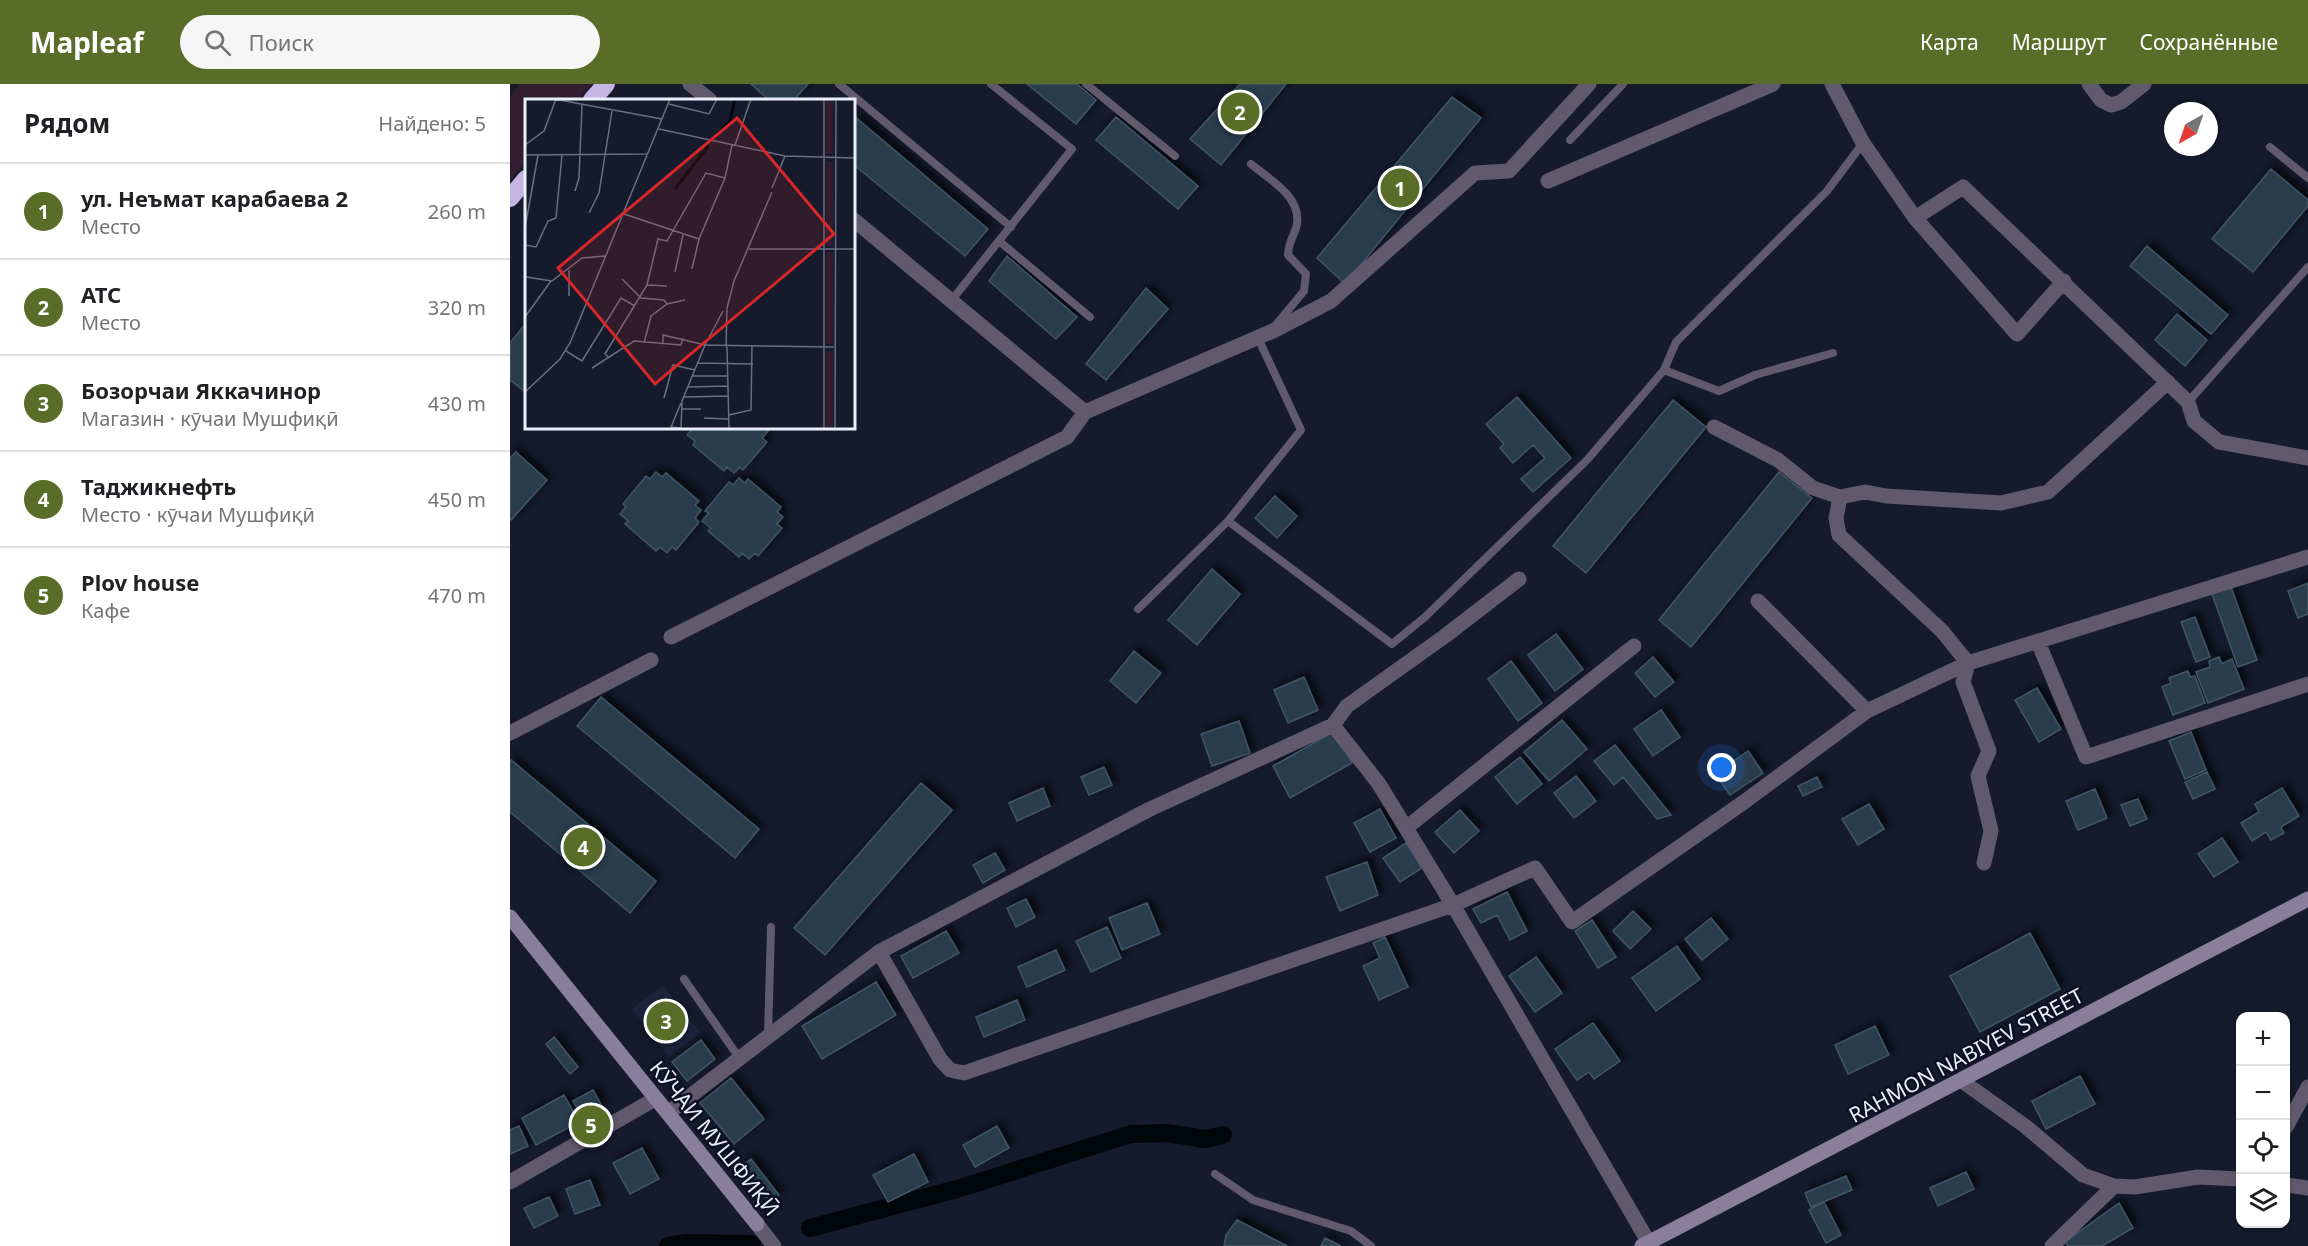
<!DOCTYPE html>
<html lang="ru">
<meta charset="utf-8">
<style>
body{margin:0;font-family:"Noto Sans",sans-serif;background:#f6f6f6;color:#202124}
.controls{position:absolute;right:18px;bottom:18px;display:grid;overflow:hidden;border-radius:12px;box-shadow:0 2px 4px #0004}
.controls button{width:54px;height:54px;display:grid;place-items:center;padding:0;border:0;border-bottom:2px solid #e0e0e0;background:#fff;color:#202124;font:30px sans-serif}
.compass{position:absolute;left:1654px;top:18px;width:54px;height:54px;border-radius:50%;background:#fff;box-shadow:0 2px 4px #0004;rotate:220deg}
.you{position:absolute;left:1212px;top:684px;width:21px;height:21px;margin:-15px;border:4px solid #fff;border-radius:50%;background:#1a73e8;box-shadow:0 0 0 9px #1a73e833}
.badge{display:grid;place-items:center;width:39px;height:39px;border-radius:50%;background:#596d29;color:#fff;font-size:20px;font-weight:700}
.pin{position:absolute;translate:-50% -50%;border:3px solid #fff;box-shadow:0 2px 6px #0006}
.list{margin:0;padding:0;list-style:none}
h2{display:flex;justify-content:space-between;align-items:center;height:78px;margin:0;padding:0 24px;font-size:26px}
h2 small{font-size:20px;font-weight:400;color:#757577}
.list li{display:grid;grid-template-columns:39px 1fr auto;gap:18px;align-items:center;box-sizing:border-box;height:96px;padding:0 24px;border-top:2px solid #e0e0e0}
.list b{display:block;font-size:22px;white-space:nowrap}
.list p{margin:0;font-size:20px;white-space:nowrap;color:#757577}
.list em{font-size:20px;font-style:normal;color:#757577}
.icon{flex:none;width:33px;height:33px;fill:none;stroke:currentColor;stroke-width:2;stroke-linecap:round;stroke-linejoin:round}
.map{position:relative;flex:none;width:1798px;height:1162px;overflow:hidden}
header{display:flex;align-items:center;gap:36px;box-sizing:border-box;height:84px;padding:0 30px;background:#596d29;color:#fff}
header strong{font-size:28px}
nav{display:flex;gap:33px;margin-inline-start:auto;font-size:21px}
.search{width:420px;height:54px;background:#f6f6f6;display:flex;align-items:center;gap:15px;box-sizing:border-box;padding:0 21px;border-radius:33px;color:#757577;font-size:22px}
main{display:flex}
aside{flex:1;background:#fff}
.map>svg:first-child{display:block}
.built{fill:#1c233b}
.green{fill:#321c30}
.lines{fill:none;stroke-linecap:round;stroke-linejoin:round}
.canal{stroke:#00070a;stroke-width:18}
.building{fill:#293d4d;stroke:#405566;stroke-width:1.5;filter:url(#shadow)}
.lane{stroke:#615a6d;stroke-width:8}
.street{stroke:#615a6d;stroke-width:15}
.secondary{stroke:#897f9c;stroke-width:15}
.highway{stroke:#c5b5e3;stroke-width:18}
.labels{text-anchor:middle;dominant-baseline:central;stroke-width:5;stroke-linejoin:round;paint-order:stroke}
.street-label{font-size:21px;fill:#ebeffc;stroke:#0c1022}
.inset-river{fill:none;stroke:#00070a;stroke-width:3}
.inset-road{fill:none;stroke:#6b6f7f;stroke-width:1.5}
.view{fill:#d62828;fill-opacity:0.15;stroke:#d62828;stroke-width:3}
.inset-edge{fill:none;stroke:#ebeffc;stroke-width:3}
</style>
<header>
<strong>Mapleaf</strong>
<div class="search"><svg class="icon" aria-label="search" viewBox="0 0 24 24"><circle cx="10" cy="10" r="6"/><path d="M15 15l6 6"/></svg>Поиск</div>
<nav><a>Карта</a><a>Маршрут</a><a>Сохранённые</a></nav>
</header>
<main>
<aside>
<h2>Рядом<small>Найдено: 5</small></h2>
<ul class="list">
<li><span class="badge">1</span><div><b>ул. Неъмат карабаева 2</b><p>Место</p></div><em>260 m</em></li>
<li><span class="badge">2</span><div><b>АТС</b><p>Место</p></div><em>320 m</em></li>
<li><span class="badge">3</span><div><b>Бозорчаи Яккачинор</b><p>Магазин · кӯчаи Мушфиқӣ</p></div><em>430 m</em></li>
<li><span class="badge">4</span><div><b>Таджикнефть</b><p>Место · кӯчаи Мушфиқӣ</p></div><em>450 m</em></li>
<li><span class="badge">5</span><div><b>Plov house</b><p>Кафе</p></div><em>470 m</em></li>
</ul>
</aside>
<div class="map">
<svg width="1798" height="1162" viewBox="0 0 1798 1162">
<defs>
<filter id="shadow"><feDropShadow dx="5" dy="-5" stdDeviation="3" flood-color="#0009"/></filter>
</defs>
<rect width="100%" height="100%" fill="#151a2c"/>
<path class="built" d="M153,901l37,48 -31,24 -37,-48z"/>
<path class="green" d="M10,0h72l-14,16h-52v61l-16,20v-85z"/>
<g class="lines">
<path class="canal" d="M300,1144l147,-39 174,-55 37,-1 37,6 18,-4
M158,1162l18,-3 66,1"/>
</g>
<path class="building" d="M241,0h57l-14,16h-25z
M517,0h50l19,16 -20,24z
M730,0h46l-65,81 -31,-26z
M942,13l29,21 -136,166 -28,-26z
M344,32l134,113 -23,27 -111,-91z
M606,33l82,69 -20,23 -82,-69z
M1761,85l37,31v6l-55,66 -41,-33z
M1637,162l81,69 -17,19 -81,-68z
M497,172l70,61 -21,22 -67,-58z
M636,204l22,21 -62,71 -20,-16z
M1667,230l30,26 -22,26 -30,-26z
M16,239v65l-2,3 -14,-11v-37z
M1007,313l54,61 -38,34 -12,-13 24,-21 -12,-13 -20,18 -13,-15 4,-4 -18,-20z
M1163,316l33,27 -120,146 -33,-27z
M183,344h72l3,3 -6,7 5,4 -24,28 -3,-3 -6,6 -7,-6 -3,4 -31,-26 2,-4 -8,-6z
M6,368l31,28 -37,41v-63z
M146,388l6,5 4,-4 33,28 -4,4 6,5 -6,8 4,4 -23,28 -4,-3 -5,6 -7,-6 -4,4 -31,-27 3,-3 -8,-7 6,-7 -3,-3 23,-28 4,3z
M1269,388l33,26 -121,149 -32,-27z
M229,394l6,5 3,-4 33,28 -4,5 6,5 -6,7 5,4 -24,28 -3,-3 -6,6 -7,-6 -3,4 -31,-26 3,-3 -9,-7 7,-8 -4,-2 24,-29 4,3z
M765,412l22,20 -20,22 -22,-20z
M702,485l28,25 -43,51 -29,-25z
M1798,499v31l-10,4 -10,-27z
M1721,503l26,73 -19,7 -26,-73z
M1685,533l15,40 -14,5 -15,-40z
M1046,550l27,35 -28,22 -27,-36z
M624,567l27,22 -25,30 -26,-22z
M1143,573l21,25 -19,15 -20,-24z
M1709,573l3,7 10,-5 12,30 -36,14 -12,-31 14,-5 -1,-6z
M1001,577l31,42 -24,18 -30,-42z
M1678,587l2,6 5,-1 10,27 -32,12 -11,-28 9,-4 -2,-5z
M794,593l14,33 -30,13 -14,-33z
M1527,604l24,41 -22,13 -24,-42z
M91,613l158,132 -24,29 -158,-132z
M1151,626l19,27 -27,19 -19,-27z
M1052,636l25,29 -38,32 -25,-29z
M729,637l11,32 -38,13 -11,-32z
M825,647l17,32 -62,35 -17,-32z
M1681,648l15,38 -21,9 -16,-38z
M1105,661l56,70 -14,4 -34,-42 -9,8 -20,-24z
M1238,667l15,22 -33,22 -15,-21z
M1010,673l22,27 -25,20 -22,-27z
M0,675l146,122 -26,32 -120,-101z
M594,683l8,18 -23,10 -8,-18z
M1697,688l8,17 -22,10 -8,-17z
M1066,692l20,25 -22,17 -20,-25z
M1307,693l5,10 -19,9 -5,-10z
M411,699l31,27 -127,145 -31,-27z
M533,704l7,18 -33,15 -8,-18z
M1772,704l17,28 -18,11 3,6 -13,7 -5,-8 -14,9 -11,-18 18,-11 -4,-8z
M1585,705l12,29 -29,12 -12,-29z
M1628,715l9,20 -17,7 -9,-21z
M1359,720l15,25 -26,16 -16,-26z
M870,725l16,29 -26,14 -16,-29z
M950,726l19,21 -25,22 -19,-21z
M1712,754l16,24 -24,15 -16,-23z
M896,759l16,25 -22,14 -17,-24z
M485,769l10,17 -22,13 -10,-18z
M857,778l11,33 -38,16 -14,-34z
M997,808l20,39 -17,9 -13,-25 -16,8 -8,-14z
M516,815l9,18 -19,10 -9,-19z
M637,819l13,31 -38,16 -13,-32z
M1123,827l18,18 -21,20 -17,-18z
M1201,834l17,21 -26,21 -17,-21z
M1082,836l24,37 -18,11 -23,-37z
M597,843l14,31 -30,14 -15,-31z
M436,847l13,22 -46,25 -12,-22z
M1520,849l30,56 -80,43 -30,-56z
M875,853l23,50 -29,13 -16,-34 17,-8 -7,-15z
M1167,862l23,33 -44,32 -24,-33z
M546,866l9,20 -38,17 -9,-20z
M1026,873l26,36 -27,19 -26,-36z
M366,898l20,33 -74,44 -20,-33z
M507,916l8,20 -41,17 -8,-20z
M1083,939l27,38 -26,18 -5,-7 -12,8 -22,-31z
M1365,942l14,29 -41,19 -13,-29z
M44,953l24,30 -8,7 -24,-30z
M191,956l14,19 -28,22 -15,-19z
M1570,992l15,28 -49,25 -14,-28z
M221,994l33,41 -30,25 -34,-41z
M83,1006l9,16 -20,11 -9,-16z
M54,1011l15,27 -43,23 -14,-27z
M9,1042l9,20 -18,8v-24z
M487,1042l12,22 -34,19 -12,-22z
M132,1064l17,31 -29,15 -17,-31z
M404,1070l14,28 -40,20 -15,-27z
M241,1075l28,36 -9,7 -28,-36z
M1456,1088l8,17 -36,17 -8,-18z
M1336,1092l6,14 -41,17 -6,-14z
M80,1096l10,25 -25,9 -9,-25z
M39,1113l9,19 -24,12 -10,-20z
M1314,1118l17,33 -15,8 -17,-33z
M1609,1119l14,25 -31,18h-34l-3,-4z
M727,1136l50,26h-63l2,-11z
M815,1154l16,8h-20z"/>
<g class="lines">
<path class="lane" d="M329,0l172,143
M576,0l89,72
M1060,56l53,-56
M1760,63l38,31
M741,80c19,16 50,32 46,60 -2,12 -8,14 -9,31l18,19 -2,17 -30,36
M489,157l91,76
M441,217l121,-152 -81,-65
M1154,286l12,-28 151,-151 36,-48
M1678,318l120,-135
M718,437l164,123 33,-27 162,-157 77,-90 55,21 36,-16 78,-22
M628,525l90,-88 73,-91 -43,-92
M174,895l56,80
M258,952l3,-109
M705,1090l38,26 98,31 20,15"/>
<path class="street" d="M180,0l20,16
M1322,0l31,59 52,75 102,116 47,-53
M1579,0l12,16 10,5 10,-3 23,-18
M1038,97l225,-97
M1405,134l48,-31 225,215 6,19 25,21 89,16
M344,136l231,192
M1204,343l64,33 35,28 27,9 25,-5 21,4 115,7 47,-11 120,-110
M1330,413l-4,21 3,17 103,96 26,32 -5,19 26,69 -11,25 13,55 -7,32
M1248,517l109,110
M161,553l396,-200 18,-25 188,-81 58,-30 144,-128 34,-2 80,-87
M1528,558l48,115 222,-73
M823,641l46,59 74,121 196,338
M0,649l141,-73
M896,744l228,-182
M369,868l61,107 10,11 14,3 489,-168 82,-37 37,54 172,-120 123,-91 101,-48 340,-106
M1452,997l63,45 58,49 31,11 21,1 63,-10 42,2
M158,1029l211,-161 269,-142 185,-85 14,-19 98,-70 74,-57
M1776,1043l22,-40
M0,1098l145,-83
M1776,1101l22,3
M247,1140l17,22
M1542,1162l62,-60"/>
<path class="secondary" d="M0,833l247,307
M1132,1162l666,-347"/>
<path class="highway" d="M82,16l14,-16
M0,114l16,-19"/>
</g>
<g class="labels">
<g class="street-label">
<text transform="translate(1456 971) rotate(-28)">RAHMON NABIYEV STREET</text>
<text transform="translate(205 1054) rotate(51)">КӮЧАИ МУШФИҚӢ</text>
</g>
</g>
<g transform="translate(15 15)">
<rect width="330" height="330" fill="#151a2c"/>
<path d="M301,0h7v55h-7zM301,63h7v84h-7zM301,153h7v92h-7zM301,252h7v78h-7z" fill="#321c30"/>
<path class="inset-river" d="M188,40l17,-18 5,-22M150,90l34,-44"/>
<path class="inset-road" d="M29,0l108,20M144,5l40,10 8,-15M134,30l126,27 70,2M0,46l19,-14 12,-32M210,46l16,-46M0,56l123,-1M247,89l13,-32M50,92l4,-13 3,-73M64,114l10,-20 13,-82M99,115l75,25M0,129l13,-73M0,146l11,2 12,-26 8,-3 6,-63M224,150h106M0,158v21M167,170l7,-30 26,-61 7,-33M44,171v26M150,173l8,-37M1,178l26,4 30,-23 23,-2M97,180l19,19 23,2 3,4M122,186l20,1M0,218l26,-36M119,244l7,-27 16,-12 18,-4M138,245v-9l42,10 18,-34M201,248l1,-39 7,-27 38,-89M202,248l2,82M41,252l16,10 39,-63 14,8M83,258l-3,-3 42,-69 11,-46 9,2 39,-68 19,5M173,264l55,1M67,269l42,-27 47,4 2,-7M167,277h36M163,288l40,-1M0,293l35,-33 10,-16 100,-244M159,298l44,-1M139,299l9,-33 22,5M156,304l-10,24 10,1M156,310h20M204,316l22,-5 1,-64M179,319l25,1M156,330l1,-28 23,-56 129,2M299,330v-330M310,330l1,-330"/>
<path class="view" d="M212,19l97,116 -179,150 -97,-116z"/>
<rect width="330" height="330" class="inset-edge"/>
</g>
</svg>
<div class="controls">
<button>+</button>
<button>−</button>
<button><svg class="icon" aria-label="locate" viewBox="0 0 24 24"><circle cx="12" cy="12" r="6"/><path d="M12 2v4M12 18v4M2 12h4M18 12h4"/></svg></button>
<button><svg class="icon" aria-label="layers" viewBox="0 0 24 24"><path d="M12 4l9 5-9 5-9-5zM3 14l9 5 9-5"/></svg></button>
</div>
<svg class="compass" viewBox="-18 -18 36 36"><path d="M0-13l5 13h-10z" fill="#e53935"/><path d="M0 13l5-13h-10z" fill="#757577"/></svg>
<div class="you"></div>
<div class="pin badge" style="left:890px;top:104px">1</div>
<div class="pin badge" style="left:730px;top:28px">2</div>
<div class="pin badge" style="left:156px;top:937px">3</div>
<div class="pin badge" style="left:73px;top:763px">4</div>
<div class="pin badge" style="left:81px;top:1041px">5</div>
</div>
</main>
